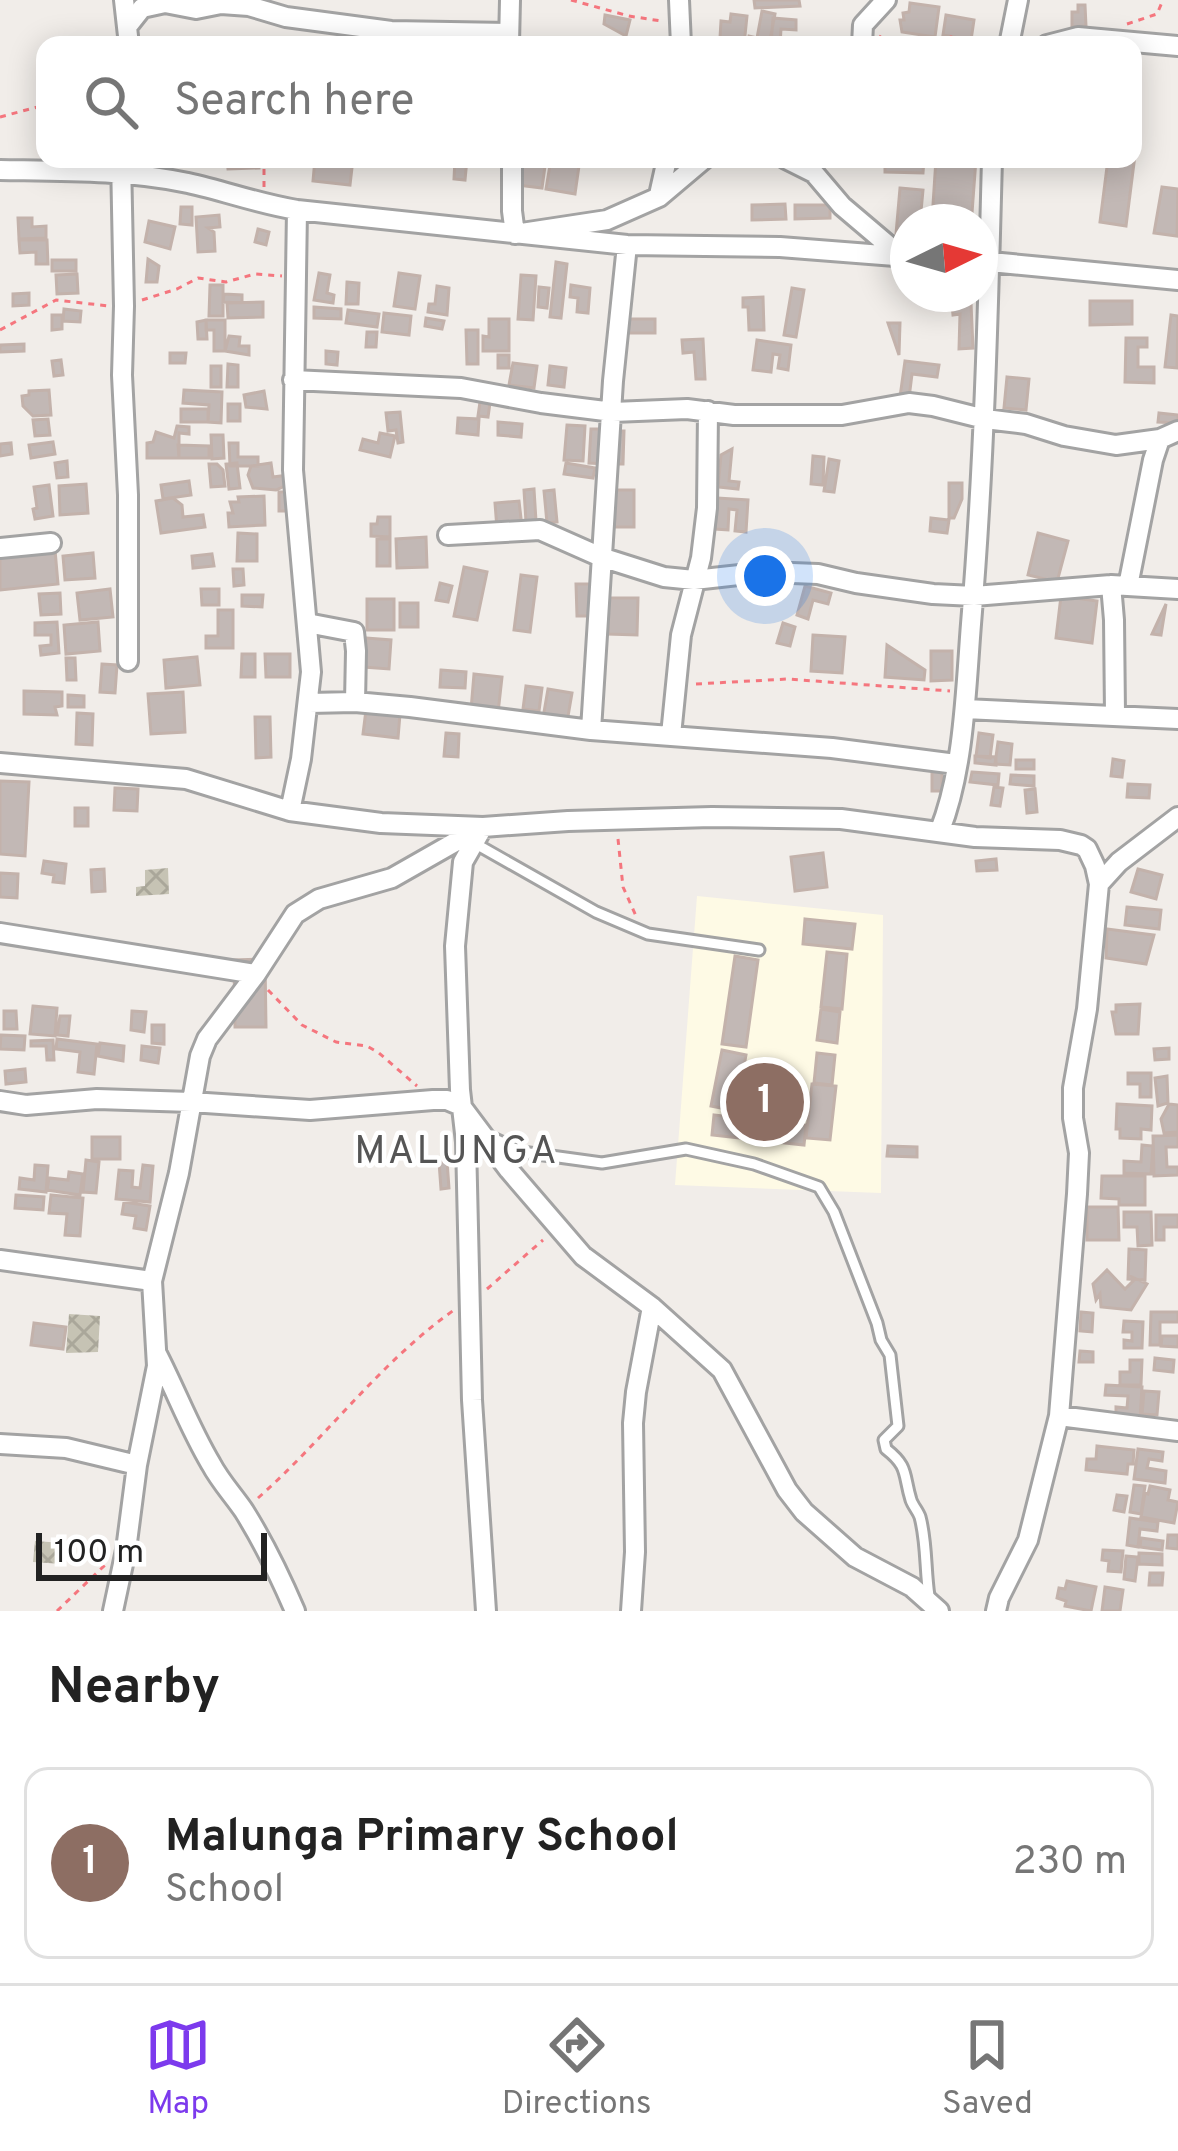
<!DOCTYPE html>
<style>
body{margin:0;font-family:Overpass,sans-serif;background:#f2f2f2;color:#222}
.compass{position:absolute;left:890px;top:204px;width:108px;height:108px;border-radius:50%;background:#fff;box-shadow:0 6px 30px #0003;rotate:85deg}
.scale{position:absolute;left:36px;bottom:30px;width:231px;box-sizing:border-box;padding-left:12px;border:6px solid #222;border-top:0;font-size:33px;line-height:42px;white-space:nowrap;color:#222;-webkit-text-stroke:9px #fff;paint-order:stroke}
.you{position:absolute;left:765px;top:576px;width:42px;height:42px;margin:-30px;border:9px solid #fff;border-radius:50%;background:#1a73e8;box-shadow:0 0 0 18px #1a73e833}
.badge{display:grid;place-items:center;width:78px;height:78px;border-radius:50%;background:#7c3aed;color:#fff;font-size:39px;font-weight:700}
.pin{position:absolute;translate:-50% -50%;border:6px solid #fff;box-shadow:0 3px 12px #0006}
.list{margin:0;padding:0;list-style:none}
h2{display:flex;justify-content:space-between;align-items:center;height:156px;margin:0;padding:0 48px;font-size:51px}
h2 small{font-size:39px;font-weight:400;color:#767676}
.list li{display:grid;grid-template-columns:78px 1fr auto;gap:36px;align-items:center;box-sizing:border-box;height:192px;margin:0 24px 24px;padding:0 24px;border:3px solid #e0e0e0;border-radius:24px}
.list b{display:block;font-size:45px;white-space:nowrap}
.list p{margin:0;font-size:39px;white-space:nowrap;color:#767676}
.list em{font-size:39px;font-style:normal;color:#767676}
.icon{flex:none;width:66px;height:66px;fill:none;stroke:currentColor;stroke-width:2;stroke-linecap:round;stroke-linejoin:round}
.map{position:relative;flex:none;width:1178px;height:1611px;overflow:hidden}
.search{position:absolute;background:#fff;box-shadow:0 6px 30px #0003;left:36px;right:36px;top:36px;height:132px;display:flex;align-items:center;gap:30px;box-sizing:border-box;padding:0 42px;border-radius:24px;color:#767676;font-size:45px}
.sheet{height:372px;background:#fff}
nav{display:flex;justify-content:space-around;align-items:center;box-sizing:border-box;height:168px;border-top:3px solid #e0e0e0;background:#fff;font-size:33px;color:#767676}
nav a{display:grid;justify-items:center;gap:6px}
nav .on{color:#7c3aed}
.map>svg:first-child{display:block}
.education{fill:#fefae5}
.construction{fill:url(#construction-cross-hatch)}
.building{fill:#c2b8b5;stroke:#c3b2ab;stroke-width:3}
.lines{fill:none;stroke-linecap:round;stroke-linejoin:round}
.service-casing{stroke:#a3a3a3;stroke-width:15}
.minor-casing{stroke:#a3a3a3;stroke-width:24}
.path{stroke:#f5767e;stroke-width:3;stroke-dasharray:6 6;stroke-linecap:butt}
.service{stroke:#fff;stroke-width:9}
.minor{stroke:#fff;stroke-width:18}
.labels{text-anchor:middle;dominant-baseline:central;stroke-width:9;stroke-linejoin:round;paint-order:stroke}
.quarter-label{font-size:39px;letter-spacing:3px;fill:#555;stroke:#fff}
</style>
<div class="map">
<svg width="1178" height="1611" viewBox="0 0 1178 1611">
<defs>
<pattern id="construction-cross-hatch" width="8" height="8" patternUnits="userSpaceOnUse" patternTransform="scale(3)"><rect width="8" height="8" fill="#c6c3b4"/><path d="M0 0l8 8M0 8l8-8" fill="none" stroke="#aaa79a"/></pattern>
</defs>
<rect width="100%" height="100%" fill="#f1ede9"/>
<path class="education" d="M697,896l186,19 -2,278 -206,-8z"/>
<path class="construction" d="M168,868l1,26 -33,2v-9l9,-1v-16z
M69,1314l31,2 -2,36 -32,1z
M35,1541l28,2 -1,21 -29,-2z"/>
<path class="building" d="M754,0h45l1,6 -45,2z
M910,3l29,4 -4,30 -33,-5 -2,-12h4l-1,-7 6,-1z
M1078,5h7l1,21 -14,1v-15h6z
M762,11l13,3 -6,31h-22l2,-9 8,2z
M731,14l16,2 -3,29h-15l1,-6 -10,-1 1,-17 9,1z
M605,15l25,5 -4,16 -22,-12z
M946,15l28,5 -3,20 -28,-5z
M773,18l23,2v10l-15,-1 -1,16h-9z
M1133,154l2,1 -9,71 -26,-4 8,-63h25z
M147,159h34v3l-33,2z
M227,159h32v9l-31,1z
M315,159h38l-3,26 -37,-4z
M455,159h12l-2,21 -11,-1z
M520,159h26l-4,29 -25,-3z
M551,159h29l-5,35 -29,-5z
M885,159h39l-1,14 -38,-1z
M936,159h40l-4,54 -5,9 -35,-2z
M1162,187l16,2 -1,47 -23,-3z
M900,188l23,2 -3,32h-12v13l-12,-1z
M785,204l1,15 -34,1v-15z
M795,205h35v13l-35,1z
M181,207h11v18l-12,-1z
M219,215l1,12 -12,1 6,4 1,19 -17,1 -2,-35z
M18,218h14v9l14,-1v12l-27,1z
M149,221l26,6 -5,22 -25,-7z
M258,229l11,3 -3,13 -11,-3z
M19,240h28l1,24h-12v-12l-16,1z
M148,259l11,7 -2,16h-11z
M52,260h24v11h-24z
M556,262l11,2 -6,54 -11,-1z
M319,273l11,2 -3,18 7,2 -1,8 -19,-3z
M399,273l21,3 -5,33 -21,-3z
M77,274l1,19 -21,1 -1,-19z
M521,275l15,1 -3,44 -15,-1z
M347,282l12,1 -1,21h-12z
M210,285h13v31h-14z
M571,285l19,3 -2,25 -11,-1 1,-14 -8,-1z
M437,286l12,2 -2,27 -19,-3 1,-8h6z
M539,287l10,1 -2,20 -9,-1z
M792,288l12,2 -8,47 -12,-2z
M29,293v12l-16,1v-12z
M224,294l18,1v8l-19,-1z
M763,297l1,33h-15l-1,-23h-5v-9z
M1090,301h42v23l-42,1z
M263,302v15l-35,1 -1,-15z
M971,303l2,45 -14,1 1,-35 -7,1 -1,-11z
M314,307l27,2v10l-27,-1z
M64,309l17,2 -1,11 -17,-1z
M348,310l31,4 -2,13 -31,-4z
M384,313l27,3 -2,19 -27,-3z
M52,315h10v14l-10,1z
M1171,315l7,1 -1,52 -12,-1z
M426,318l18,3 -2,8 -17,-3z
M489,319h20v32h-26v-15l6,1z
M626,319h29v14h-29z
M206,320l1,19h-9l-1,-17z
M206,320h19v31h-11v-21h-8z
M888,323h12l-1,32z
M466,330h12v34h-11z
M367,332h10l-1,15h-10z
M229,336l11,1 -1,9h10v9l-24,-4z
M1126,338h21v9h-9v20h16v16l-29,-1z
M703,339l2,40h-9l-2,-27 -11,1 -1,-13z
M757,340l34,5 -3,25 -10,-2 2,-13 -7,-1 -2,18 -18,-2z
M24,344v7l-24,1v-7z
M326,351l12,1 -1,13 -11,-1z
M170,353h16l-1,10h-15z
M498,355h11v13h-11z
M61,360l2,15 -9,1 -2,-15z
M905,361l34,4 -2,12 -25,-3 -3,24 -9,-1z
M513,363l24,3 -3,22 -25,-3z
M228,364l10,1v22h-11z
M211,366h10v21h-10z
M550,366l16,2 -2,19 -16,-2z
M1007,377l22,2 -3,31 -22,-2z
M49,390l2,25 -18,1 -10,-10 -1,-10 7,-1v-4z
M184,390l38,2 -1,31 -13,-1 1,-17 -26,-2z
M264,391l3,18 -21,-2 -2,-12z
M480,402l10,1 -2,14 -10,-1z
M228,404h12v17h-12z
M181,409h27v13h-27z
M400,412l3,30 -5,1 -2,-13 -8,1 -2,-18z
M1159,413l19,2v8l-20,-1z
M458,418l21,1 -1,16 -21,-2z
M48,419l2,16 -15,1 -2,-16z
M498,422l24,2 -1,13 -23,-2z
M567,425l18,1 -2,35 -19,-1z
M177,426l12,1v7l-10,-1v25h-32v-15l6,-1 3,-10 18,6z
M591,429h17l-2,35 -17,-1z
M614,431h10l-1,33h-10z
M380,433l15,3 -5,21 -30,-7 3,-11 15,4z
M211,435h12l1,23 -12,1z
M53,442l2,12 -24,4 -2,-13z
M11,443l1,11 -12,2v-12z
M229,443h9v14h20v9h-28z
M178,445l31,1v12h-30z
M732,449l-3,32 10,1 -1,7 -20,-2 3,-32z
M813,456l11,1 -1,28 -12,-1z
M829,459l10,2 -5,31 -10,-1z
M67,461l1,16 -11,1 -2,-15z
M237,463l3,25 -11,1 -3,-25z
M271,463l2,14 15,-2 -1,10 -11,5 -23,-2 -5,-13 3,-9z
M566,463l29,5 -2,10 -29,-4z
M209,464h8l6,6 2,16 -14,1z
M189,481l2,14 -28,4 -2,-14z
M949,483h13v16l-8,19h-5z
M86,484l2,29 -28,2 -1,-29z
M49,485l4,31 -18,3 -2,-10 4,-1 -3,-21z
M534,489l2,32 -10,1 -2,-32z
M554,490l3,32 -10,1 -3,-32z
M609,490h25v37h-24z
M279,492h10l-1,19h-9z
M264,496l1,29 -36,2 -1,-14h5l-3,-11h9l-1,-5z
M173,498l9,7 1,12 20,-2 2,12 -44,6 -5,-32z
M717,498l31,2 -2,32 -11,-1 2,-21 -8,-1 -1,21 -13,-1z
M519,501l3,26 -25,2 -2,-26z
M378,517h12v20l-19,-1v-12h6z
M931,518l18,2 -2,13 -17,-2z
M238,533l19,1v27h-20z
M1038,533l30,8 -11,41 -29,-7z
M426,537l1,30 -30,1 -1,-29z
M377,539h13v27h-13z
M55,550l3,34 -58,6v-34z
M93,553l2,25 -30,2 -2,-24z
M212,554l2,12 -21,2 -1,-12z
M464,567l23,5 -10,48 -23,-4z
M233,569h10l1,16 -10,1z
M521,575l16,2 -7,55 -16,-2z
M440,583l12,3 -4,16 -12,-2z
M576,584h18v32h-17z
M805,586l26,7 -3,11 -15,-4 -5,19 -11,-4z
M110,589l3,28 -33,3 -3,-27z
M201,589h18v16h-17z
M60,593l1,21 -20,1 -2,-21z
M242,595h21l-1,12 -20,-1z
M1061,596l36,5 -5,42 -36,-5z
M609,598h29l-1,37 -29,-1z
M367,599h27v31h-27z
M400,603h18v24h-18z
M1166,604l-5,31 -9,-1z
M218,610h15v38h-27v-12h12z
M57,622l2,31 -18,2 -1,-9 11,-1v-10h-16v-12z
M98,622l2,29 -34,3 -2,-29z
M783,623l12,4 -5,19 -13,-3z
M813,635l32,2 -3,36 -31,-2z
M366,638l25,2 -2,29 -25,-2z
M887,645l38,25 -1,10 -39,-3z
M931,651h21v29l-21,1z
M242,654h13v23h-14z
M265,654h25v23h-24z
M197,657l3,28 -34,3 -2,-28z
M66,658h9l1,22h-9z
M102,664l15,1 -2,28 -15,-1z
M441,670l25,2 -1,16 -25,-1z
M474,674l28,3 -4,36 -27,-3z
M526,686l16,2 -3,23 -16,-2z
M548,689l24,4 -5,29 -24,-4z
M24,691l38,1v14l-7,1 2,8 -33,-1z
M183,692l2,40 -34,2 -3,-40z
M68,695l16,1v11h-16z
M366,710l34,4 -2,24 -35,-4z
M77,713l16,1 -1,31 -16,-1z
M255,717h15l1,40 -15,1z
M446,733l13,1 -1,23 -14,-1z
M979,733l14,2 -3,23 -14,-2z
M998,742l14,2 -2,21 -15,-1z
M975,756l21,1v8l-21,-2z
M1113,759l11,2 -2,16 -11,-1z
M1016,760h18v9h-18z
M932,768h10v23h-10z
M972,772l27,2 -1,11 -28,-3z
M1011,775l23,1v10l-24,-2z
M0,781l29,1 -4,74 -25,-2z
M1128,784l22,1 -1,13 -22,-1z
M994,787l9,1 -3,18 -9,-1z
M115,788l23,1 -1,22 -23,-1z
M1035,789l2,23 -10,1 -2,-23z
M75,808h13v18h-13z
M823,853l4,34 -32,4 -4,-34z
M996,859l1,11 -20,1 -1,-10z
M44,861l22,3 -2,19 -11,-1 1,-7 -12,-2z
M104,869l1,22 -13,1 -1,-22z
M1138,869l24,6 -6,24 -25,-7z
M0,873l18,1 -1,24 -17,-1z
M1127,907l34,3 -2,19 -34,-4z
M805,919l50,5 -3,25 -49,-5z
M1107,929l47,6 -8,29 -40,-6z
M827,952l20,2 -5,55 -21,-2z
M735,956l23,4 -12,87 -24,-3z
M265,959l1,68h-31l-1,-67z
M1140,1004l-2,30h-22l-4,-22h4v-7z
M33,1006l24,2 -2,28 -25,-2z
M821,1009l19,3 -3,31 -20,-3z
M4,1011h12l1,18h-13z
M132,1011l14,1 -2,20 -13,-2z
M60,1016h10l-2,20 -11,-1z
M152,1025h12v19l-12,-1z
M1,1035l24,1 -1,14 -24,-1z
M57,1039l40,5 -3,30 -16,-2 2,-20 -24,-3z
M53,1040l1,20h-7l-1,-14h-15v-5z
M100,1043l24,3 -1,15 -25,-5z
M142,1046l18,2 -2,15 -17,-3z
M1169,1048v11l-14,1 -1,-11z
M722,1050l24,5 -10,56 -25,-5z
M817,1053l18,2 -3,30 -18,-2z
M25,1069l1,13 -20,2 -1,-13z
M1128,1073h23v24h-11v-13h-12z
M1167,1076l1,27 -10,3 -3,-28z
M812,1084l24,2 -6,54 -24,-2z
M1117,1104l35,2 -1,24 -10,-1v10l-21,-1v-9h-4z
M1169,1104l9,1v27l-14,1 -3,-14z
M714,1115l92,10 -2,20 -92,-10z
M1178,1135v12h-12l1,20h11v8l-24,1 -1,-40z
M92,1137h28v22h-28z
M1142,1145l11,1 -2,28 -27,-1v-12l17,1z
M888,1146l29,1v10l-30,-1z
M86,1160l13,2 -3,31 -13,-1z
M447,1161l2,27 -8,1 -2,-27z
M35,1165l13,1 -2,26 -27,-3 1,-11 14,2z
M143,1165l10,1 -3,36 -34,-3 3,-29 14,1 -1,16 8,1z
M69,1172l14,2 -3,21 -33,-5 2,-12 19,2z
M1102,1176h43v29h-26v-6l-18,-1z
M16,1195l28,2 -1,13 -28,-2z
M51,1195l32,3 -3,38 -15,-1 2,-21 -18,-1z
M124,1202l26,4 -4,24 -12,-2 2,-12 -14,-2z
M1087,1207h31l1,33h-32z
M1124,1212h27l1,33 -14,1 -1,-19h-13z
M1156,1215h22v12h-14v13h-8z
M1129,1249l17,1 -1,30 -17,-1z
M1107,1270l18,19 9,-9 -2,-3 15,7 -16,26 -30,-3 -1,-13 -4,6 -3,-16z
M1081,1312l12,1 -1,19 -12,-1z
M1151,1312h27v10h-18v23h-10z
M1124,1321l19,1 -1,26h-18v-8l8,1v-9h-9z
M34,1323l32,4 -3,22 -32,-4z
M1162,1336h16v11l-17,-1z
M1080,1351l13,1v10h-14z
M1155,1358l19,2 -1,12 -19,-2z
M1130,1360h12l-1,25h-21v-13h10z
M1106,1385l36,2 -2,32 -24,-1v-11l11,1 1,-12 -23,-1z
M1144,1391l15,1 -2,23 -15,-1z
M1097,1446l37,4 -1,14h-5l-1,10 -41,-4 1,-11h9z
M1138,1449l25,3 -1,9 -13,-2 -2,9 19,3 -1,12 -31,-4z
M1134,1485l11,1 -4,28 -11,-2z
M1150,1486l20,4 -2,10 10,2 -4,21 -33,-6 4,-24 3,1z
M1117,1495l10,1 -3,16 -10,-2z
M1130,1518l28,4 -1,9 -17,-2 -2,18 -11,-2z
M1168,1535h10v14l-11,-1z
M1141,1538l22,3 -1,9 -22,-3z
M1103,1550l20,1 -2,21 -13,-1 1,-10 -7,-1z
M1139,1553l23,1v11l-23,-1z
M1126,1556l12,1 -3,24 -11,-2z
M1150,1573h13l-1,12h-13z
M1067,1581l29,6 -5,24 -26,-5 1,-5 -9,-3 2,-10 6,1z
M1105,1587l18,3 -3,21h-18z"/>
<g class="lines">
<g class="service-casing">
<path id="service" d="M476,844l120,68 52,22 111,16
M491,1137l31,15 80,11 84,-14 68,15 65,23 15,25 43,111 4,17 9,15 8,71 -14,14 2,9c23,18 17,25 25,51 2,6 7,11 9,17 7,26 5,53 9,79l-3,2"/>
</g>
<g class="minor-casing">
<path id="minor" d="M124,0l5,45
M679,0l2,45
M127,27l15,-19 23,-5 31,6 25,-5 28,2 37,11 105,14 118,2
M509,43l1,-43
M862,45l1,-20 23,-25
M1009,45l9,-45
M1047,45l31,-8 100,9
M121,159l3,147 -2,69 6,120v166
M512,159v52l3,23 92,-14 52,-23 45,-38
M786,159l28,14 28,33 59,50
M0,170c63,1 126,0 188,13 37,8 71,21 109,27l330,35 153,2 128,10
M659,195l8,-36
M980,261l198,19
M293,380l168,8 80,15 72,9 74,-3 47,6h108l67,-12 24,3 52,13 41,5 38,12 52,9 44,-6 18,-8
M448,535l92,-5 61,27 63,20 30,3 72,-8 52,2 38,9 77,11 41,2 137,-11 67,4
M0,548l51,-5
M1111,585l3,35 1,94
M1128,586l25,-126 7,-21
M307,623l47,9 2,19 -1,51
M309,703l46,-1 55,5 181,23 241,18 124,16
M965,709l213,10
M591,730l22,-349 14,-136
M671,735l10,-100 20,-77 6,-50 1,-97
M0,763l186,16 104,32 91,12 102,4 85,-6 144,-4 129,2 134,18 85,3 21,5 6,4 8,17 4,18
M290,811l11,-52 10,-87 -18,-202 4,-260
M483,827l-20,35 -8,84 5,144 6,52 6,258 14,211
M940,830c24,-60 26,-142 31,-206 13,-155 17,-310 21,-465
M0,933l256,41
M0,1101l26,4 71,-6 94,3 119,8 123,-10h14l14,6 48,64 74,86 69,51 70,63 65,120 17,22 51,45 57,30 27,24
M0,1260l152,21
M157,1354c19,37 33,75 54,110 9,17 22,31 33,47 20,32 36,65 51,100
M1059,1416l119,15
M0,1444l66,4 71,17
M113,1611l13,-61 11,-85 20,-99 -5,-85 27,-108 21,-117 7,-17 49,-65 39,-60 24,-15 73,-21 86,-49
M631,1611l4,-59 -2,-129 3,-31 16,-85
M996,1611l3,-13 29,-58 31,-124 18,-222 2,-41 -6,-35v-30l14,-79 12,-125 20,-22 59,-45"/>
</g>
<path class="path" d="M571,0l58,16 32,5
M1127,24l30,-10 6,-14
M879,36l9,6 19,-2 27,4 17,-7 19,8
M0,117l45,-12
M264,187v-28
M142,300l35,-11 21,-11 28,4 29,-8 27,2
M0,330l56,-30 53,6
M696,684l91,-5 163,12
M618,839l5,48 13,29
M268,990l34,35 34,17 31,4 12,7 38,33
M487,1289l56,-49
M258,1498c68,-60 121,-135 196,-188
M57,1611l48,-46"/>
<use href="#service" class="service"/>
<use href="#minor" class="minor"/>
</g>
<g class="labels">
<g class="quarter-label">
<text x="457" y="1153">MALUNGA</text>
</g>
</g>
</svg>
<svg class="compass" viewBox="-18 -18 36 36"><path d="M0-13l5 13h-10z" fill="#e53935"/><path d="M0 13l5-13h-10z" fill="#767676"/></svg>
<div class="scale">100 m</div>
<div class="you"></div>
<div class="pin badge" style="left:765px;top:1102px;background:#8d6e63">1</div>
<div class="search"><svg class="icon" aria-label="search" viewBox="0 0 24 24"><circle cx="10" cy="10" r="6"/><path d="M15 15l6 6"/></svg>Search here</div>
</div>
<section class="sheet">
<h2>Nearby<small></small></h2>
<ul class="list">
<li><span class="badge" style="background:#8d6e63">1</span><div><b>Malunga Primary School</b><p>School</p></div><em>230 m</em></li>
</ul>
</section>
<nav>
<a class="on"><svg class="icon" aria-label="map" viewBox="0 0 24 24"><path d="M3 6l6-2 6 2 6-2v14l-6 2-6-2-6 2zM9 4v14M15 6v14"/></svg>Map</a>
<a><svg class="icon" aria-label="directions" viewBox="0 0 24 24"><path d="M12 3l9 9-9 9-9-9zM9 14v-3h6M13 9l2 2-2 2"/></svg>Directions</a>
<a><svg class="icon" aria-label="saved" viewBox="0 0 24 24"><path d="M7 4h10v16l-5-4-5 4z"/></svg>Saved</a>
</nav>
